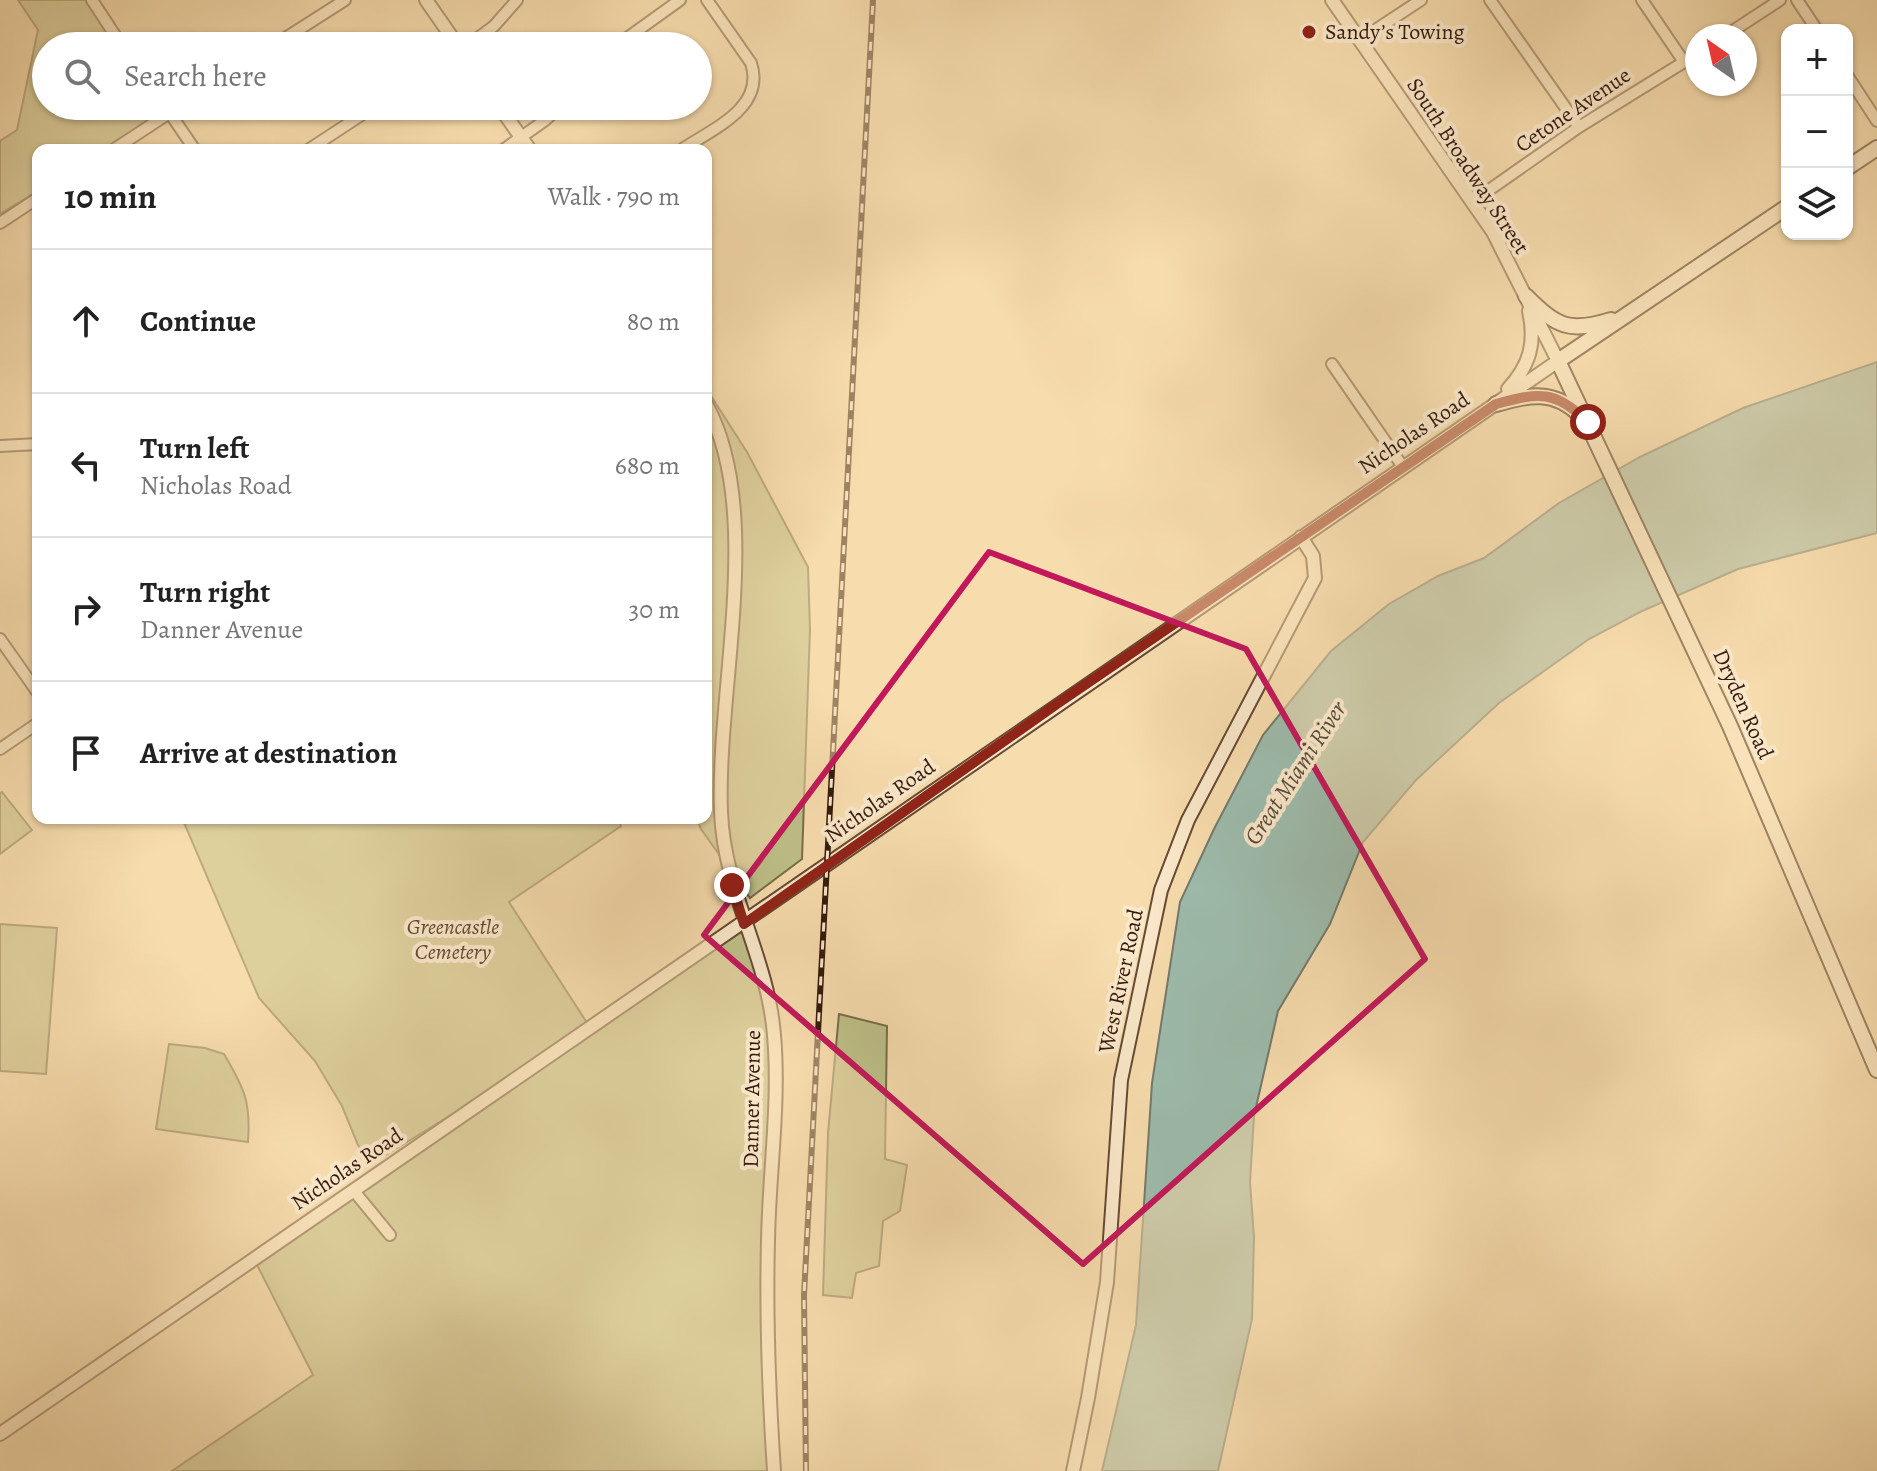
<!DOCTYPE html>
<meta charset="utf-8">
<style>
body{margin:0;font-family:Alegreya,serif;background:#f6f6f6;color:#222}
.controls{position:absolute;right:24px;top:24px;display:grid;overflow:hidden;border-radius:16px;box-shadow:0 2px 6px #0004}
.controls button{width:72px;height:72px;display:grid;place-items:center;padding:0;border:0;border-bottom:2px solid #e0e0e0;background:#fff;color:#222;font:40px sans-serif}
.compass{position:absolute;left:1685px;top:24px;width:72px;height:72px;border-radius:50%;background:#fff;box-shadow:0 2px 6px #0004;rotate:326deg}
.stop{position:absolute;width:24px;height:24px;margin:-18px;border:6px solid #8f2418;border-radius:50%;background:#fff}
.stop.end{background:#8f2418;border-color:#fff;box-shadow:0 2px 8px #0008}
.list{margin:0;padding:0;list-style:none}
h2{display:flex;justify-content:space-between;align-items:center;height:104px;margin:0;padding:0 32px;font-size:34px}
h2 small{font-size:26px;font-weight:400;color:#767676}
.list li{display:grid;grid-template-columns:52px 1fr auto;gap:24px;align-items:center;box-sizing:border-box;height:144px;padding:0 32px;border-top:2px solid #e0e0e0}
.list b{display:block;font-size:30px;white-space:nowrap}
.list p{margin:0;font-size:26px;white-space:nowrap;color:#767676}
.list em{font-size:26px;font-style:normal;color:#767676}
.icon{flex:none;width:44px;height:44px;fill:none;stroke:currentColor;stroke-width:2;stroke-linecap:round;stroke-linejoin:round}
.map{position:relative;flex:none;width:1877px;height:1471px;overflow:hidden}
.search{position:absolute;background:#fff;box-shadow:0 2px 6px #0004;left:32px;top:32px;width:680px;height:88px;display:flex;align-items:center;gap:20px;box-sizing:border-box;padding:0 28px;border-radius:44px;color:#767676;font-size:30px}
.panel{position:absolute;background:#fff;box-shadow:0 2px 6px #0004;left:32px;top:144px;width:680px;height:680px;border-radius:16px}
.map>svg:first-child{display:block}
.green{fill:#bec089;stroke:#796c4a;stroke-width:2}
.water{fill:#9dbbac;stroke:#737a6c;stroke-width:2}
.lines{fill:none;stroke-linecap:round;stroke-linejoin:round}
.minor-casing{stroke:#654a34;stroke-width:14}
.tertiary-casing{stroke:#654a34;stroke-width:16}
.secondary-casing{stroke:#34190c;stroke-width:18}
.minor{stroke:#fae8ca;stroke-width:10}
.tertiary{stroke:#fae8ca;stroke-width:12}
.secondary{stroke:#fae8ca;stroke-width:14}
.rail-casing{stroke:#34190c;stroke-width:6}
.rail{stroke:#fae8ca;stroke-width:3;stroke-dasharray:9;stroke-linecap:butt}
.route{stroke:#8f2418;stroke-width:10}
.marked{fill:none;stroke:#c2185b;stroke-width:6;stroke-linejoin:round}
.poi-dot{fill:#8f2418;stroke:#fae8ca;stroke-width:3}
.labels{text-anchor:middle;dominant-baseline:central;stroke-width:8;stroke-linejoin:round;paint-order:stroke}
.poi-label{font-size:22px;fill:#34190c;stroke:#fae8ca;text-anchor:start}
.street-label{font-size:22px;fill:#34190c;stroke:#fae8ca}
.park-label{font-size:22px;font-style:italic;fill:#5d4b32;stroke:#fae8ca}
.water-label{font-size:24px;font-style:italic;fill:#544a3c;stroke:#fae8ca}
</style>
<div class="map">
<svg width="1877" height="1471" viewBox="0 0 1877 1471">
<rect width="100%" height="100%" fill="#f7dcad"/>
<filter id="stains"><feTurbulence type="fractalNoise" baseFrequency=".0025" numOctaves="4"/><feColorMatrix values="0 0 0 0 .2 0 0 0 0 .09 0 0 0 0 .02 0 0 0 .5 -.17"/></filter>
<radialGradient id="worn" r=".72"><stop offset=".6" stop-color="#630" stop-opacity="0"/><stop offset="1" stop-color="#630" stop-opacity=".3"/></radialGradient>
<path class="green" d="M18,0h69l29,46h-70v60h106l6,9 -55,35h-65v41l-38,23v-73l17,-11 21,-100z
M706,388l41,64 61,115 2,62 -8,230 -52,39 -49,-69 -5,-11h10z
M2,792l30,38 -32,24v-61z
M182,818h436l3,8 -112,76 82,127 153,-105 30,103 -6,214 6,230h-602l141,-96 -59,-116 223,-160 -106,65 -13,-19 -16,-39 -27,-45 -56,-63z
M0,924l57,4 -11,146 -46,-3z
M839,1014l48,12 -2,133 22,6 -7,46 -17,10 -4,45 -23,7 -4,25 -29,-3 5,-162z
M169,1044l36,4 19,6c20,34 27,47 24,88l-92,-13z"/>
<path class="water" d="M1877,362v171l-139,36 -98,43 -51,27 -90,64 -83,77 -53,62 -33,82 -52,87 -24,105 -4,66 4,55 -2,82 -34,152h-116l34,-146 16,-242 28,-181 34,-73 49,-94 68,-84 58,-47 49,-28 46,-18 75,-55 81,-46 103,-49z"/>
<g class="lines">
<g class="minor-casing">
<path id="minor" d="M92,0l30,46
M1490,0l89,127
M1642,0l42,62
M1797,0l20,30
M1725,36l55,-36
M1360,40l61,-40
M273,46l72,-46
M467,46l27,-20 23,-26
M616,46l64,-46
M1847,75l30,46
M165,106l30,44
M113,150l67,-44
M308,150l67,-44
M503,150l41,-29 17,-15
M681,150c31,-21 85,-42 70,-87l-44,-63
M1472,202l107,-75 118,-73
M0,223l38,-25
M1332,364l71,103
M0,446l38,-2
M0,639l38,54
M0,749l38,-26
M354,1191l36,44"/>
</g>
<g class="tertiary-casing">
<path id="tertiary" d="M426,0l32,46
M499,106l31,44
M1508,389c22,-24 28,-46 21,-78
M706,404c59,107 10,287 15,408 3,80 47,145 53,223 6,68 -5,138 -6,206 -2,76 1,154 6,230
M0,1434l1558,-1073 -65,-129 -161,-232
M1073,1471l15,-73 19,-116 14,-202 40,-190 27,-70 127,-242 -2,-22 -12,-19"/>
</g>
<g class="secondary-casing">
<path id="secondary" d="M1847,168l30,-20
M1787,207l-229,154 172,365 147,344
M1526,296c31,31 43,37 85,24
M1496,404c34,-9 57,-15 84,11"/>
</g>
<use href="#minor" class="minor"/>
<use href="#tertiary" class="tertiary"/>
<use href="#secondary" class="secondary"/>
<g class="rail-casing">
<path id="rail" d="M806,1471l-2,-176 69,-1295"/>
</g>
<use href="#rail" class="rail"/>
</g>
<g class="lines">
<path class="route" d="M732,885l12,39 313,-220 439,-300c44,-12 58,-14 92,18"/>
</g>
<path d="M0 0H1877V1471H0ZM989,552l257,97 179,310 -342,305 -379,-329z" fill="#f7dcad" fill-opacity=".55" fill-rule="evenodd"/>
<path class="marked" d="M989,552l257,97 179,310 -342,305 -379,-329z"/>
<circle class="poi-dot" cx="1309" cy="32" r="8"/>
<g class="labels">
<g class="poi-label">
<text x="1325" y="32">Sandy’s Towing</text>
</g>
<g class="street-label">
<text transform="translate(1573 110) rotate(-34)">Cetone Avenue</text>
<text transform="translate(1468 166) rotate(57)">South Broadway Street</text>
<text transform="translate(1414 433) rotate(-34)">Nicholas Road</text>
<text transform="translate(1743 704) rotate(66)">Dryden Road</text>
<text transform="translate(880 801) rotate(-35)">Nicholas Road</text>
<text transform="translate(1121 981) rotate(-78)">West River Road</text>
<text transform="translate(752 1099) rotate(-89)">Danner Avenue</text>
<text transform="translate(347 1169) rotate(-34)">Nicholas Road</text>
</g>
<g class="park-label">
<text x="453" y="927">Greencastle<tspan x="453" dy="25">Cemetery</tspan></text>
</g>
<g class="water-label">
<text transform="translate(1295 773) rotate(-57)">Great Miami River</text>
</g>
</g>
<rect width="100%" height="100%" filter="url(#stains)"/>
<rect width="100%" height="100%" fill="url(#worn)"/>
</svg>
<div class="controls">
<button>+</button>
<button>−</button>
<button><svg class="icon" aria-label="layers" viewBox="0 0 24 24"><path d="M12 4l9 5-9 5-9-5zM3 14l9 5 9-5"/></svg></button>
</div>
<svg class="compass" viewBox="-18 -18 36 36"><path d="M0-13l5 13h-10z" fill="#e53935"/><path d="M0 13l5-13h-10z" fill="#767676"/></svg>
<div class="stop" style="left:1588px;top:422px"></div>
<div class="stop end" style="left:732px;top:885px"></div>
<div class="search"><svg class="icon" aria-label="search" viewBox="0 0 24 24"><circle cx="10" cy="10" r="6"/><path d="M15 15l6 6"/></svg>Search here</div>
<section class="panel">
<h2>10 min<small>Walk · 790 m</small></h2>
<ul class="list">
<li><svg class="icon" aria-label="ahead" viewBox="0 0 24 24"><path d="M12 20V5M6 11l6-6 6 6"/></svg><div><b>Continue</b></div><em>80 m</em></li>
<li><svg class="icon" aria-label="left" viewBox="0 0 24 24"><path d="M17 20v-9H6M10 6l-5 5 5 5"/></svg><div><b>Turn left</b><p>Nicholas Road</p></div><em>680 m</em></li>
<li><svg class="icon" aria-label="right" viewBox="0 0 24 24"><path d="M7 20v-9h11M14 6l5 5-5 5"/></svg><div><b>Turn right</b><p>Danner Avenue</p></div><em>30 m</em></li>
<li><svg class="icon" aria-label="arrive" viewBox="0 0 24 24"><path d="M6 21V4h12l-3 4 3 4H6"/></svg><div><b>Arrive at destination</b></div></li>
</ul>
</section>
</div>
